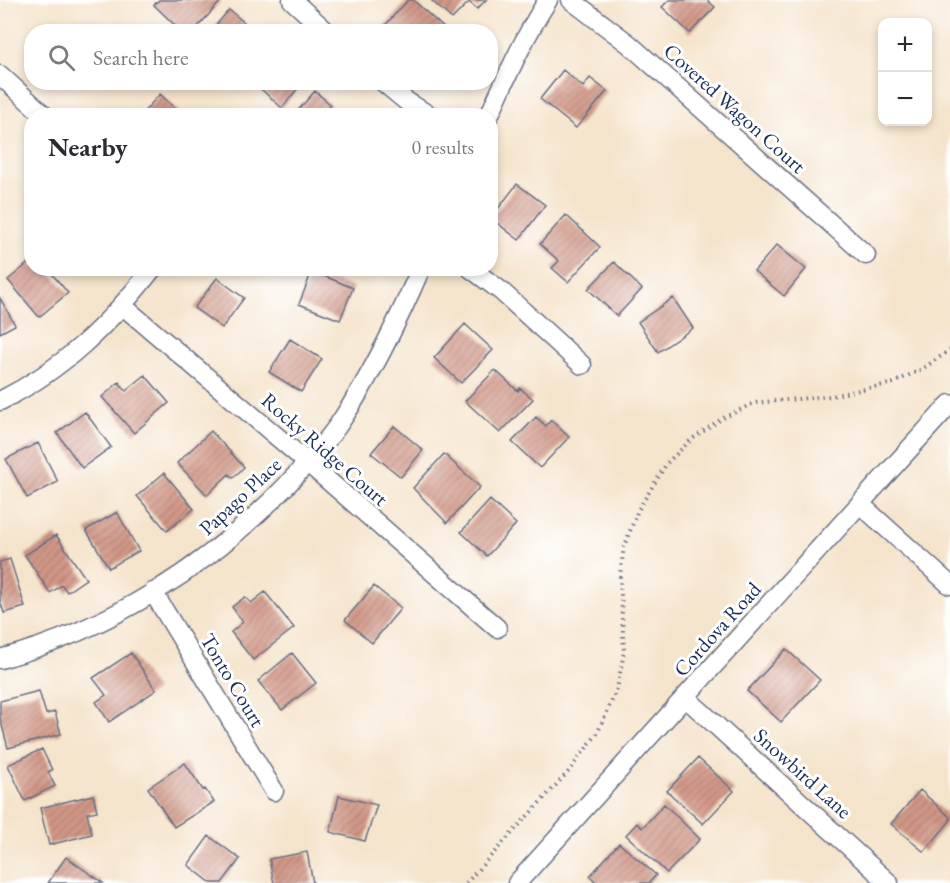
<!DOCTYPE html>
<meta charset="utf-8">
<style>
body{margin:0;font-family:"EB Garamond",serif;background:#f7f7f7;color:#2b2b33}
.controls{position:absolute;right:18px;top:18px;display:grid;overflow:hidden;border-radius:12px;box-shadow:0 3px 9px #0003}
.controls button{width:54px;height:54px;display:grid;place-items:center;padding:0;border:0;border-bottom:2px solid #e1e1e2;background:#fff;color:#2b2b33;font:30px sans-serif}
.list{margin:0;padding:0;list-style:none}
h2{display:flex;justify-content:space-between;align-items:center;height:78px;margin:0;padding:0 24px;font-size:26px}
h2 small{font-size:20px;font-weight:400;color:#7c7c81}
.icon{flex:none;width:33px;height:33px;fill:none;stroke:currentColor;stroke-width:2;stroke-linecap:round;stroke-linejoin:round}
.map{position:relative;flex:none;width:950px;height:883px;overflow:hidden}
.search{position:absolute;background:#fff;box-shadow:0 3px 9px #0003;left:24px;top:24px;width:474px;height:66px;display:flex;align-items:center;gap:15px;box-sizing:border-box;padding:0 21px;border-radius:24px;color:#7c7c81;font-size:22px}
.panel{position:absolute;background:#fff;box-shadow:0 3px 9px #0003;left:24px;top:108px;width:474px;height:168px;border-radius:24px}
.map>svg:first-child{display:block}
.building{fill:url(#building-hatch)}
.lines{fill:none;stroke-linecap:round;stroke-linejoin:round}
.street-casing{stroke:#676e84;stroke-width:21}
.path{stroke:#676e84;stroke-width:4;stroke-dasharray:1.5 4.5;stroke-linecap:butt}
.street{stroke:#fff;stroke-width:18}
.labels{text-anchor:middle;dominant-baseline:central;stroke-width:6;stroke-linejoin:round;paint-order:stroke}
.street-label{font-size:21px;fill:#1b2f5e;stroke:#fff}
</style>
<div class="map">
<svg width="950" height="883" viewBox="0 0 950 883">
<defs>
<pattern id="building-hatch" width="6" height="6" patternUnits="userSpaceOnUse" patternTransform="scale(1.5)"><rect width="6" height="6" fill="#d29786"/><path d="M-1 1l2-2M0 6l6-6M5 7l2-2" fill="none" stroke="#aa7c71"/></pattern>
</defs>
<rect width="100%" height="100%" fill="#fff"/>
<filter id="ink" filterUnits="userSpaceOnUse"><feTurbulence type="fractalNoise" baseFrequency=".0167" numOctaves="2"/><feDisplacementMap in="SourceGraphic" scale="12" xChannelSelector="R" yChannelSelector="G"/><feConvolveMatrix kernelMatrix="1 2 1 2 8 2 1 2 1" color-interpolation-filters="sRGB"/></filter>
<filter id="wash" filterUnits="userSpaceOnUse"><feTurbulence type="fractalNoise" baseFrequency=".008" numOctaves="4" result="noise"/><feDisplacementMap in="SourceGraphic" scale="24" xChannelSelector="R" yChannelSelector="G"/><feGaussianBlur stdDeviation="1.35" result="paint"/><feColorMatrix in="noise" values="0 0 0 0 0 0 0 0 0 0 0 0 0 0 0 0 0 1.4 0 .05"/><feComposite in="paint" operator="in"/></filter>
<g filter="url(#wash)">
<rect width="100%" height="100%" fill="#f5e4cc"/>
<g id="blocks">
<path class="building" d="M159,0h63l-29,32h-11l-28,-27z
M408,0h5l33,30 -67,2z
M431,0h55l-9,9 -8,-7 -17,17z
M669,0h38l8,7 -25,26 -28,-26z
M229,10l16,13 -7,9h-28z
M563,70l20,17 7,-9 17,13 -31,37 -36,-29z
M253,82h50l-21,26z
M315,91l16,14 -6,7 4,4h-36z
M160,94l23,22h-43z
M517,184l28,21 -26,35 -28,-22z
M566,215l34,32 -32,35 -16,-14 7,-7 -19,-17z
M777,245l29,24 -22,27 -30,-25z
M32,260v8h15l21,25 -29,24 -31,-37z
M614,262l28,27 -25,27 -29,-27z
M312,271l41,17 -13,32 -41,-16z
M217,278l27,20 -22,30 -28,-20z
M0,298l15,27 -15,8z
M673,298l20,30 -35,24 -20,-30z
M465,324l28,26 -32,33 -27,-25z
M290,339l32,20 -21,33 -32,-20z
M495,370l23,21 2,-3 13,11 -33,34 -35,-32z
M145,375l24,28 -35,30 -32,-36 17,-15 7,9z
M85,412l26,35 -29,21 -25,-35z
M536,417l10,9 5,-6 18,17 -29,31 -28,-26z
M394,426l29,24 -22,27 -30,-24z
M211,431l33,36 -11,11 -4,-4 -22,21 -30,-32z
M38,443l20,39 -31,16 -21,-39z
M444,454l36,33 -33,36 -34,-35z
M164,473l30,36 -27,22 -30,-35z
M490,500l26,24 -29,32 -26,-24z
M117,512l22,39 -30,17 -23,-38z
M56,535l30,44 -19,13 -5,-7 -12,8 -25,-38z
M10,559l15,48 -21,6 -4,-12v-39z
M374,586l27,22 -29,35 -27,-23z
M265,592l29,36 -41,32 -22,-28 12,-10 -11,-15 13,-10 6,6z
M786,649l34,31 -39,42 -34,-31z
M131,653l25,37 -47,32 -13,-20 10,-7 -13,-17z
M292,653l24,30 -34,27 -24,-29z
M39,691l7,23 9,-2 6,22 -53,14 -8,-30v-17z
M42,749l10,21 -4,2 7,14 -30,15 -17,-36z
M698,758l36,33 -31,33 -36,-33z
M185,763l18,27 2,-1 9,13 -40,25 -26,-39z
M920,790l30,27v4l-26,31 -33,-28z
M93,795l4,16 -10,2 5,21 -43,11 -9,-37z
M339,796l38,9 -12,36 -35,-9z
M664,804l36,35 -33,34 -41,-38 11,-12 5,5z
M209,836l31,23 -18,24h-11l-23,-18z
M619,843l37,32 -7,8h-52l-7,-7z
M307,852l6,31h-39l-5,-24z
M66,857l37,26h-55z"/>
</g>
</g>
<g filter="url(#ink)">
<use href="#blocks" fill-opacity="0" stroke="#676e84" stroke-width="1.5"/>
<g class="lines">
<g class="street-casing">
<path id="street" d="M292,0l35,32
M571,0l58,44 237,211
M0,75l45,41
M383,82l23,19 24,15
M489,116c18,-40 35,-79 59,-116
M470,268l31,23 81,74
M123,306l185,157 189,165
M0,401c64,-32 109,-77 153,-133
M860,504l90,81
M153,592l121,199
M0,659c109,-29 207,-92 285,-172 19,-21 40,-42 56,-66 32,-48 57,-100 80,-153
M685,697l204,186
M517,883l433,-479"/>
</g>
<path class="path" d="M466,883l103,-112 28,-37 20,-45 7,-37 -4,-77 4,-28 14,-37 29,-47 25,-24 31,-21 31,-15 77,-7 62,-13 29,-14 28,-19"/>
<use href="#street" class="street"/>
</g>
</g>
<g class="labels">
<g class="street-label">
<text transform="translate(735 108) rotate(42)">Covered Wagon Court</text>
<text transform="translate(325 449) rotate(41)">Rocky Ridge Court</text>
<text transform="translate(240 496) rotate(-43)">Papago Place</text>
<text transform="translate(717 629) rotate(-48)">Cordova Road</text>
<text transform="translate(233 680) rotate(59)">Tonto Court</text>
<text transform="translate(803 773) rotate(42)">Snowbird Lane</text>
</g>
</g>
</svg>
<div class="controls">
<button>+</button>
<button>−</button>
</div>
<div class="search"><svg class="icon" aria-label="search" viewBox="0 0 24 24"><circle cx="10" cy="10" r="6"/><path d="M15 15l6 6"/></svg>Search here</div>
<section class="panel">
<h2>Nearby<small>0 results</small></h2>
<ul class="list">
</ul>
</section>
</div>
